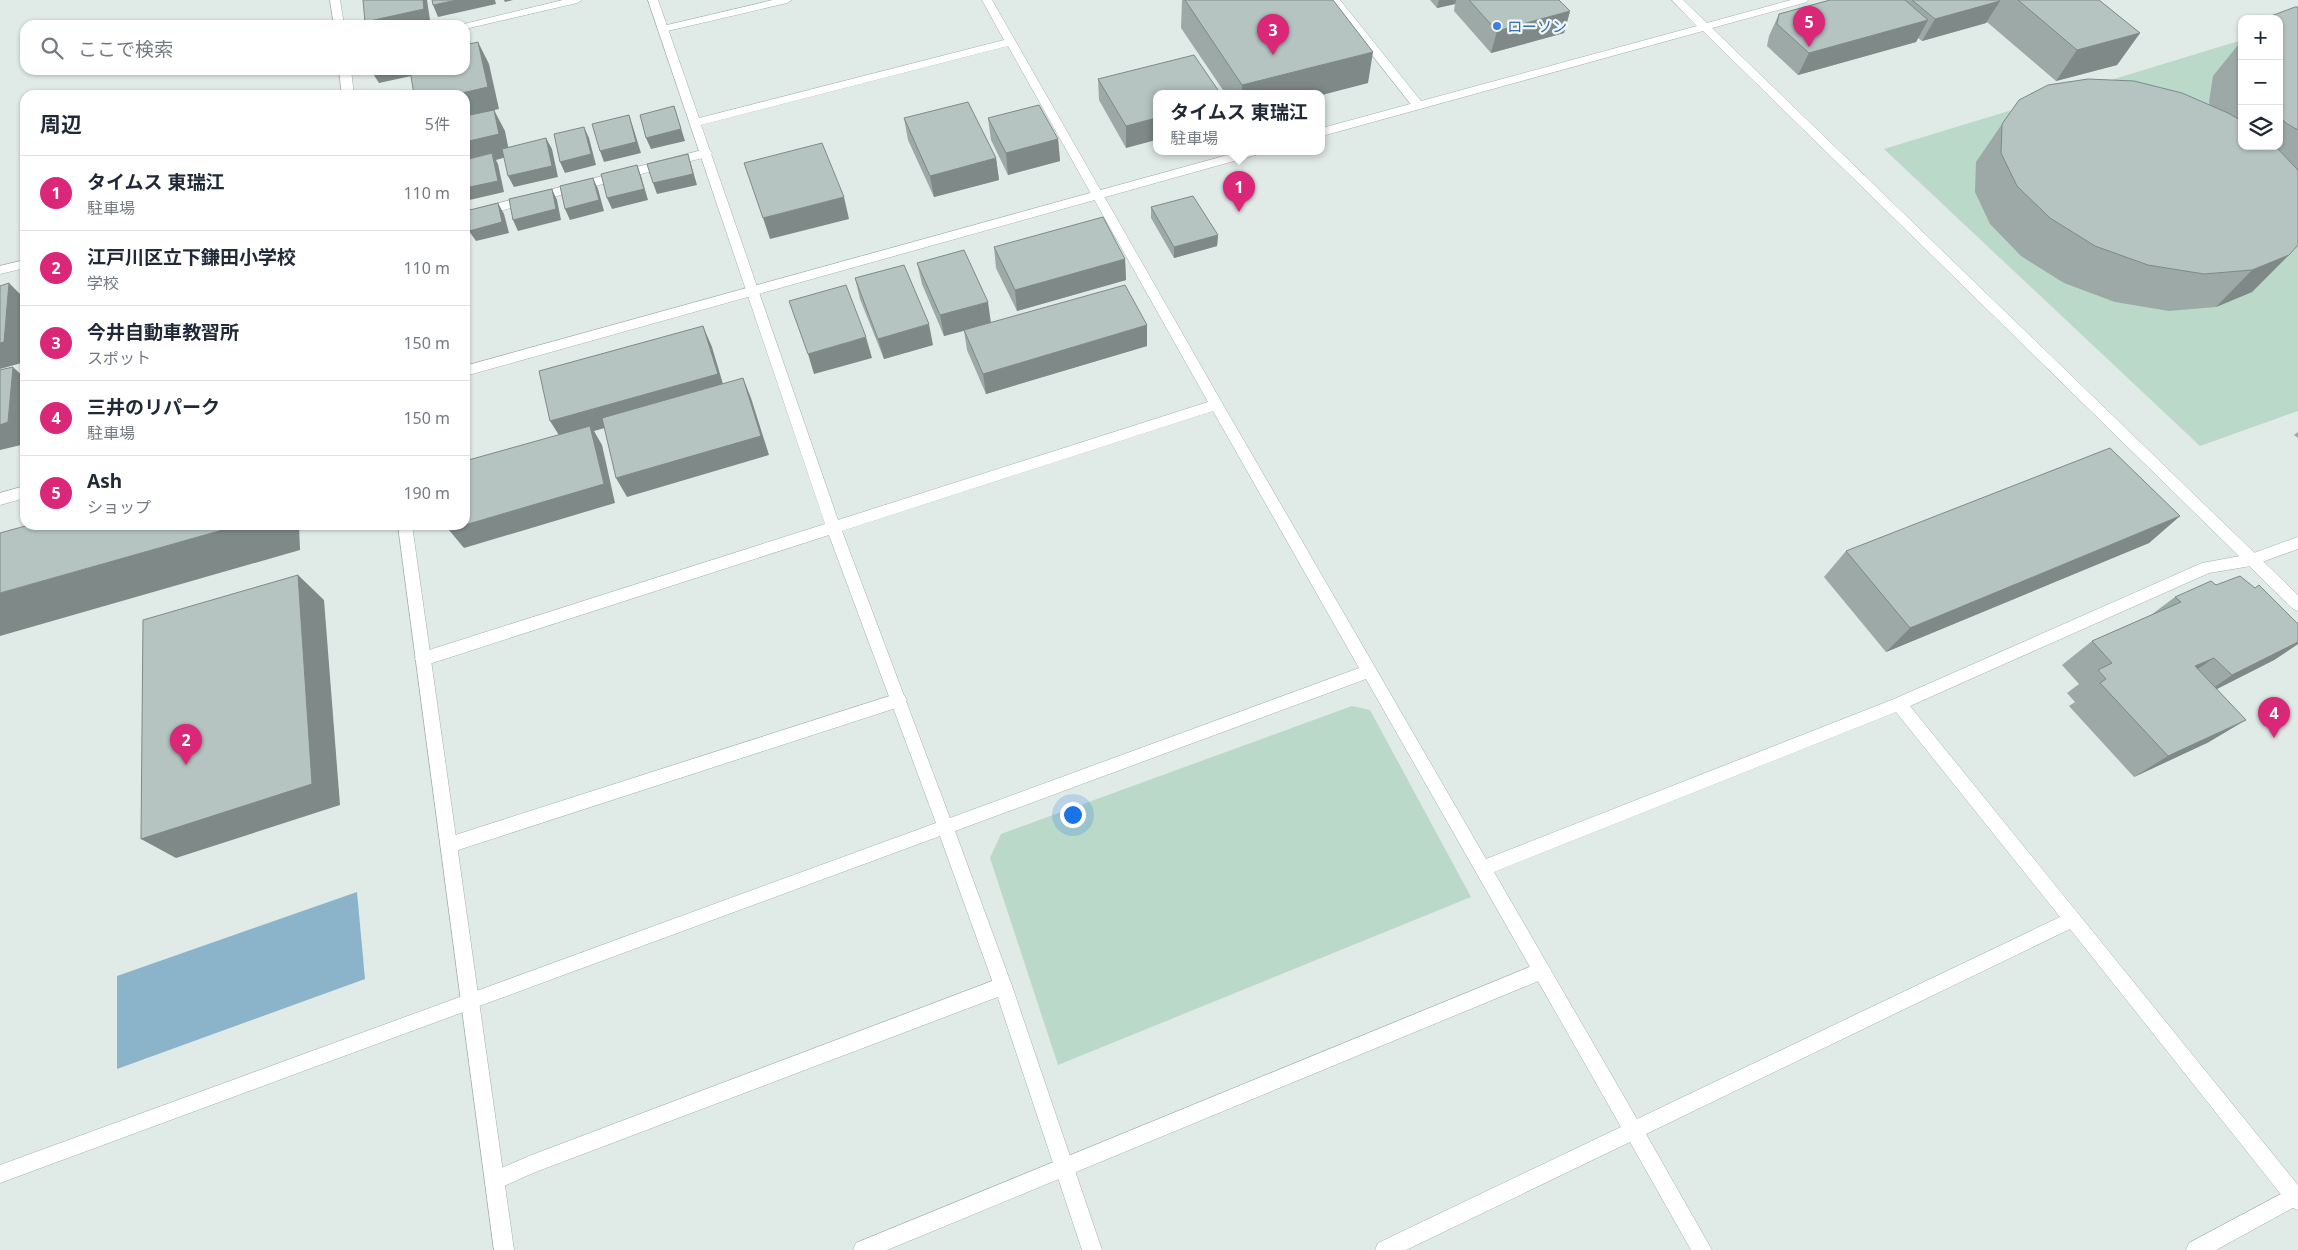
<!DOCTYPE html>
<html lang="ja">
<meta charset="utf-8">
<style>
body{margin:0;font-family:"Noto Sans","Noto Sans JP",sans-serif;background:#f6f6f7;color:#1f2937}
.controls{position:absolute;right:15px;top:15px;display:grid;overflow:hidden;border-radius:10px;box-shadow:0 1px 4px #0004}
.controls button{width:45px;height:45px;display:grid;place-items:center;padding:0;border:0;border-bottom:1px solid #e0e1e3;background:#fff;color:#1f2937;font:25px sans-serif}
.you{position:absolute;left:1072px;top:814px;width:18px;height:18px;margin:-12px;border:4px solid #fff;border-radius:50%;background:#1a73e8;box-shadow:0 0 0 8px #1a73e833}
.badge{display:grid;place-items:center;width:32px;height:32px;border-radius:50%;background:#db2777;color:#fff;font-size:16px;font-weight:700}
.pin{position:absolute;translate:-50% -41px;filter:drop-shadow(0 1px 2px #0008)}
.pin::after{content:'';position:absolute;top:26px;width:18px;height:15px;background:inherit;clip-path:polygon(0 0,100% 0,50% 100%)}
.popup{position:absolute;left:1153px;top:90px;width:172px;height:65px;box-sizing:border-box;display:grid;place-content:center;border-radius:10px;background:#fff;filter:drop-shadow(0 1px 4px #0005);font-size:16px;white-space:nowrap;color:#747a83}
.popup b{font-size:19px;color:#1f2937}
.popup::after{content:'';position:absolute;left:50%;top:100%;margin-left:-10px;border:10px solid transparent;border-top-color:#fff}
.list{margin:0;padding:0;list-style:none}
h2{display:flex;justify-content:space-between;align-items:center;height:65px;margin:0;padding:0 20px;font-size:21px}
h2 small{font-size:16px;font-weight:400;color:#747a83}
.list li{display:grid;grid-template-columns:32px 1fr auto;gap:15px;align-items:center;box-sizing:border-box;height:75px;padding:0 20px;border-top:1px solid #e0e1e3}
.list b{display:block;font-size:19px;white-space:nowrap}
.list p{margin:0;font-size:16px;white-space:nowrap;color:#747a83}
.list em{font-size:16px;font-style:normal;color:#747a83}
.icon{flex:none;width:28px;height:28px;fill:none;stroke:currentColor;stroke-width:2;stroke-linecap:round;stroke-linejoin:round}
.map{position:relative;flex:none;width:2298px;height:1250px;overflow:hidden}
.search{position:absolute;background:#fff;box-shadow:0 1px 4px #0004;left:20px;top:20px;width:450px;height:55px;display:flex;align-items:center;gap:12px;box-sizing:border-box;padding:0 18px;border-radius:15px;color:#747a83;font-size:19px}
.panel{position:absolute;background:#fff;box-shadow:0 1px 4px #0004;left:20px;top:90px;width:450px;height:440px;border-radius:15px}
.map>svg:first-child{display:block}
.green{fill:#bad9c9}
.water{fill:#8bb4cb}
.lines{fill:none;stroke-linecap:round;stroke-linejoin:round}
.service-casing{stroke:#a3b1af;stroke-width:1}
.minor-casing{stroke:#a3b1af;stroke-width:1}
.tertiary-casing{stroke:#a3b1af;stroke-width:1}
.service{fill:#fff;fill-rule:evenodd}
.minor{fill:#fff;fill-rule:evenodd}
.tertiary{fill:#fff;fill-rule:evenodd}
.wall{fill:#9ca9a6}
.shaded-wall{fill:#7f8987}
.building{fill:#b5c4c1;stroke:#7f8987}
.shop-dot{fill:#3f7fe0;stroke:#f0f7f5;stroke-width:2}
.labels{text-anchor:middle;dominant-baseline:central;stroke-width:4.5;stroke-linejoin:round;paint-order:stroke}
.far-shop-label{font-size:15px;fill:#366cbe;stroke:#f0f7f5;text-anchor:start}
</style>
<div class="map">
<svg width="2298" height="1250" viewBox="0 0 2298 1250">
<rect width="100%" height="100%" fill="#e0eae7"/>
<path class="green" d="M2298,23v388l-98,35 -316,-297 358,-109v106h37z
M1352,706l18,4 101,187 -413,168 -68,-207 11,-24z"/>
<path class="water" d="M357,892l8,87 -248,90v-93z"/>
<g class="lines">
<g class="service-casing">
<path id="service" d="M563,0h19l-5,3 -112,26v-4h-5z
M773,0h19l-5,3 -124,29 -5,-3 5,-3z
M706,149l4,1 2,3 -2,3 -245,64v-8z
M899,693l5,2 3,5 -3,5 -5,2 -450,146 -6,-2 -2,-6 2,-6 6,-2z
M1542,962l6,3 3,6 -3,6 -661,273h-34l3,-7z
M1003,977l6,3 3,6 -3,6 -6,3 -470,178 -38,17 -7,-2 -2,-7 2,-7 41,-18z"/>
</g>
<g class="minor-casing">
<path id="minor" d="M648,0h10l41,118 305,-78 -22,-40h10l229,401 265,458 408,-160 308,-136 49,-9 47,-17v12l-47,17 -42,7 -299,133 388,479v25l-7,-3 -221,-278 -424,205 66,116h-21l-61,-108 -224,108h-31l3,-7 243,-116 -255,-448 -411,152 57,155 90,264h-20l-88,-264 -54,-150 -940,347v-18l936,-342 -107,-288 -406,131 -5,-2 -3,-5 3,-5 5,-2 402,-128zM1008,46l200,356 -370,118 -137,-395zM1213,411l146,257 -409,150 -108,-287zM1896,712l164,205 -423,202 -143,-247z
M1329,0h11l81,101 2,3 -2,3h-8z
M25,260v8l-25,6v-8z"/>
</g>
<g class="tertiary-casing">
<path id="tertiary" d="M330,0h10l4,25h-10z
M1672,0h11l24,23 84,-23h17l-1,2 -95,26 586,567v16l-5,-2 -590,-578 -381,105v-8l375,-102z
M339,70h12l3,25h-12z
M1242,151h19l-2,3 -794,222v-10z
M25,486v12l-25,7v-12z
M398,525h14l102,725h-20z
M2298,1185v20l-82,45h-30l3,-7z"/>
</g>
<use href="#service" class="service"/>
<use href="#minor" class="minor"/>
<use href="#tertiary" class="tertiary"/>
</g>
<path class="wall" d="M1182,0h151l35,83 -46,10h-97l-44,-65z
M1430,0h129l11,11 -6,22 -73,20 -37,-42 1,-7 -18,4z
M1830,0h269l41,33 -23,32 -61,16 -69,-59 -1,1 -64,18 -4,-3 -2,4 -118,33 -31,-29 2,-10 10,-22z
M2298,7v238l-46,47 -36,15 -47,4 -54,-9 -51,-19 -43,-27 -31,-32 -15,-32 1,-30 26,-38 208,-19 -1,-3 4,-26 29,-36v106h37v-127z
M1098,79l122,14 -94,55 -27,-48z
M904,118l92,40 3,22 -65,17 -26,-57z
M988,118l70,21 2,22 -52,14 -17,-35z
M1151,207l67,28 -1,11 -43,12 -23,-40z
M994,247l131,12 1,21 -109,31 -21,-43z
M917,263l74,59 156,3v21l-161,48 -19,-44 -3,-19 -20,5 -22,-52z
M855,278l78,67 -49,14 -24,-60z
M2298,432v6l-4,-3z
M2180,516l-31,27 -263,109 -62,-75 22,-26z
M2216,585l82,39v20l-24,16 -57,29 -8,53 -75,35 -65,-71 6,-4 -8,-9 12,-9 -17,-19 30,-24 59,-26 24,-18z"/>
<path class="shaded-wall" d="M423,0h4l3,20 -22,5h-41l-2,-3z
M457,0h38l1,4 -58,13 -5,-12z
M504,0h9l-8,2z
M1439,0h17l-1,4 -18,4z
M2000,1l-14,22 -64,18 13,-22z
M1570,11l-6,22 -73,20 6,-22z
M1928,20l-12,22 -118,33 11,-22z
M2140,33l-23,32 -61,16 21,-31z
M478,42l11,22 10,45 -5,1 11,21 5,25 -14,4 2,4 6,28 -39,9v-106h-12z
M1373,52l-5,31 -46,12v-2h-80v-8z
M382,70h28l1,6 -32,7 -7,-11z
M674,106l11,35 -34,8 -5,-11z
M629,115l4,12 8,26 -37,9 -4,-11z
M1156,118v22l-30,8v-22z
M584,127l5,11 7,27 -31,8 -5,-11z
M546,138l6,11 6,28 -44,10 -6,-11z
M1058,139l2,22 -52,14 -2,-22z
M688,154l9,31 -40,9 -4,-11z
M996,158l3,22 -65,17 -4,-21z
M637,165l4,11 7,24 -36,9 -5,-11z
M593,178l5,11 6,22 -34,9 -5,-11z
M552,189l5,11 4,20 -43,11 -5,-11z
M844,197l5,22 -79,20 -7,-21z
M498,203l6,11 5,19 -33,8 -7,-10z
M1218,235l-1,11 -43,12v-11z
M2289,255l-37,37 -36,15 36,-37z
M1125,259l1,21 -109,31 -2,-21z
M9,283l16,16v63l-25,7v-26z
M988,302l3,21 -47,13 -4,-21z
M929,324l4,21 -49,14 -6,-20z
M1147,325v21l-161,48 -3,-20z
M703,326l9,21 14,47 -132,37 8,14 13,58 -151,45 -15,-18 113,-90 -12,-19z
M866,337l6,21 -58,16 -6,-20z
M13,367l12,11v66l-25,6v-25z
M743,378l8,20 18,57 -142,42 -11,-19z
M2180,516l-31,27 -263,109 24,-24z
M240,525h59l1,25 -300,86v-43z
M298,575l26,25 16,205 -164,53 -35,-19z
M2298,642v2l-24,16 -77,39 35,-24z
M2214,658l-34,23 15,-15z
M2246,720l-37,22 -75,35 34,-21z"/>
<path class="building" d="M363,0h60l1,9 -59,13z
M432,0h25l-24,5z
M1185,0h148l40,52 -131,33z
M1469,0h90l11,11 -73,20z
M1830,0h75l23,20 -119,33 -32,-29 2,-10z
M1912,0h87l1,1 -65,18z
M2018,0h81l41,33 -63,17z
M2295,7h3v123l-12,-7 -7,-7v-97h-16z
M478,42l10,45 -35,8h-39l-4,-25h55v-25z
M1194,55l26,38h-64v25l-30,8 -28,-47z
M372,70h10l-10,2z
M2088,79l46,2 48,12 46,20 14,8v25h33l22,23 1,3v73l-9,10 -37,15 -48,4 -56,-9 -53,-19 -45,-28 -33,-32 -16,-33 1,-29 17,-24 29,-15z
M968,102l28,56 -66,18 -26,-58z
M1039,105l19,34 -52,14 -18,-35z
M674,106l7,23 -35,9 -6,-23z
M494,110l5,24 -34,8v-26z
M629,115l7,27 -36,9 -8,-27z
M584,127l7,27 -31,8 -6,-28z
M546,138l6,28 -44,10 -6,-27z
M822,143l22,54 -81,21 -19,-55z
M492,153l6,28 -33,7v-28z
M688,154l5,20 -40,9 -6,-19z
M637,165l7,24 -37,9 -6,-24z
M593,178l6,22 -34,9 -5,-23z
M552,189l4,20 -43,11 -4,-21z
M1193,196l25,39 -44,12 -23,-40z
M498,203l4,19 -33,9 -3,-20z
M1103,217l22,42 -110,31 -21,-43z
M964,250l24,52 -48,13 -23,-52z
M904,265l25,59 -51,15 -23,-61z
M9,283l-5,59 -4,1v-57z
M846,285l20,52 -58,17 -19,-53z
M1125,285l22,40 -164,49 -19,-44z
M703,326l15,48 -168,47 -11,-50z
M13,367l-5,55 -8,3v-55z
M743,378l18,58 -145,42 -14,-60z
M590,426l14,58 -139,41v-64z
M2110,448l70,68 -270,112 -64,-77z
M29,525h211l-240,68v-60z
M448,525h17l-16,5z
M298,575l14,209 -171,55 2,-219z
M2240,576l15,12 4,-3 39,39v18l-66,33 -18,-17 -19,8 51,54 -78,36 -68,-73 6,-4 -8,-9 14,-7 -20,-22 89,-39 -6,-5 36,-16 5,4z"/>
<circle class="shop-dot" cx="1497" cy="26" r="5"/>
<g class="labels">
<g class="far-shop-label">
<text x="1507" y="26">ローソン</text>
</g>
</g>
</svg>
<div class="controls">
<button>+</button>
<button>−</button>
<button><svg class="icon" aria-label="layers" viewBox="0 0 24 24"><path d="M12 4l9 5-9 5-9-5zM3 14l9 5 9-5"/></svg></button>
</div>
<div class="you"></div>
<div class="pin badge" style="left:1239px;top:212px">1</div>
<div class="popup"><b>タイムス 東瑞江</b>駐車場</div>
<div class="pin badge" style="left:186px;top:765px">2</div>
<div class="pin badge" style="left:1273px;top:55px">3</div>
<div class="pin badge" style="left:2274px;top:738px">4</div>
<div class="pin badge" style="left:1809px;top:47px">5</div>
<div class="search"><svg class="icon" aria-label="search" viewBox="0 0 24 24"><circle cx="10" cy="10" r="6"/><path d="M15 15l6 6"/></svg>ここで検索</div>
<section class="panel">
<h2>周辺<small>5件</small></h2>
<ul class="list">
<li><span class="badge">1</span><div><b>タイムス 東瑞江</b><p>駐車場</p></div><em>110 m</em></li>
<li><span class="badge">2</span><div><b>江戸川区立下鎌田小学校</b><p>学校</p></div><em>110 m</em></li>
<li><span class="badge">3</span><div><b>今井自動車教習所</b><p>スポット</p></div><em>150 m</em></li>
<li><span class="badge">4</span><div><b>三井のリパーク</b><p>駐車場</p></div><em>150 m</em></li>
<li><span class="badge">5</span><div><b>Ash</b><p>ショップ</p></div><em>190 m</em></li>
</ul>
</section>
</div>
